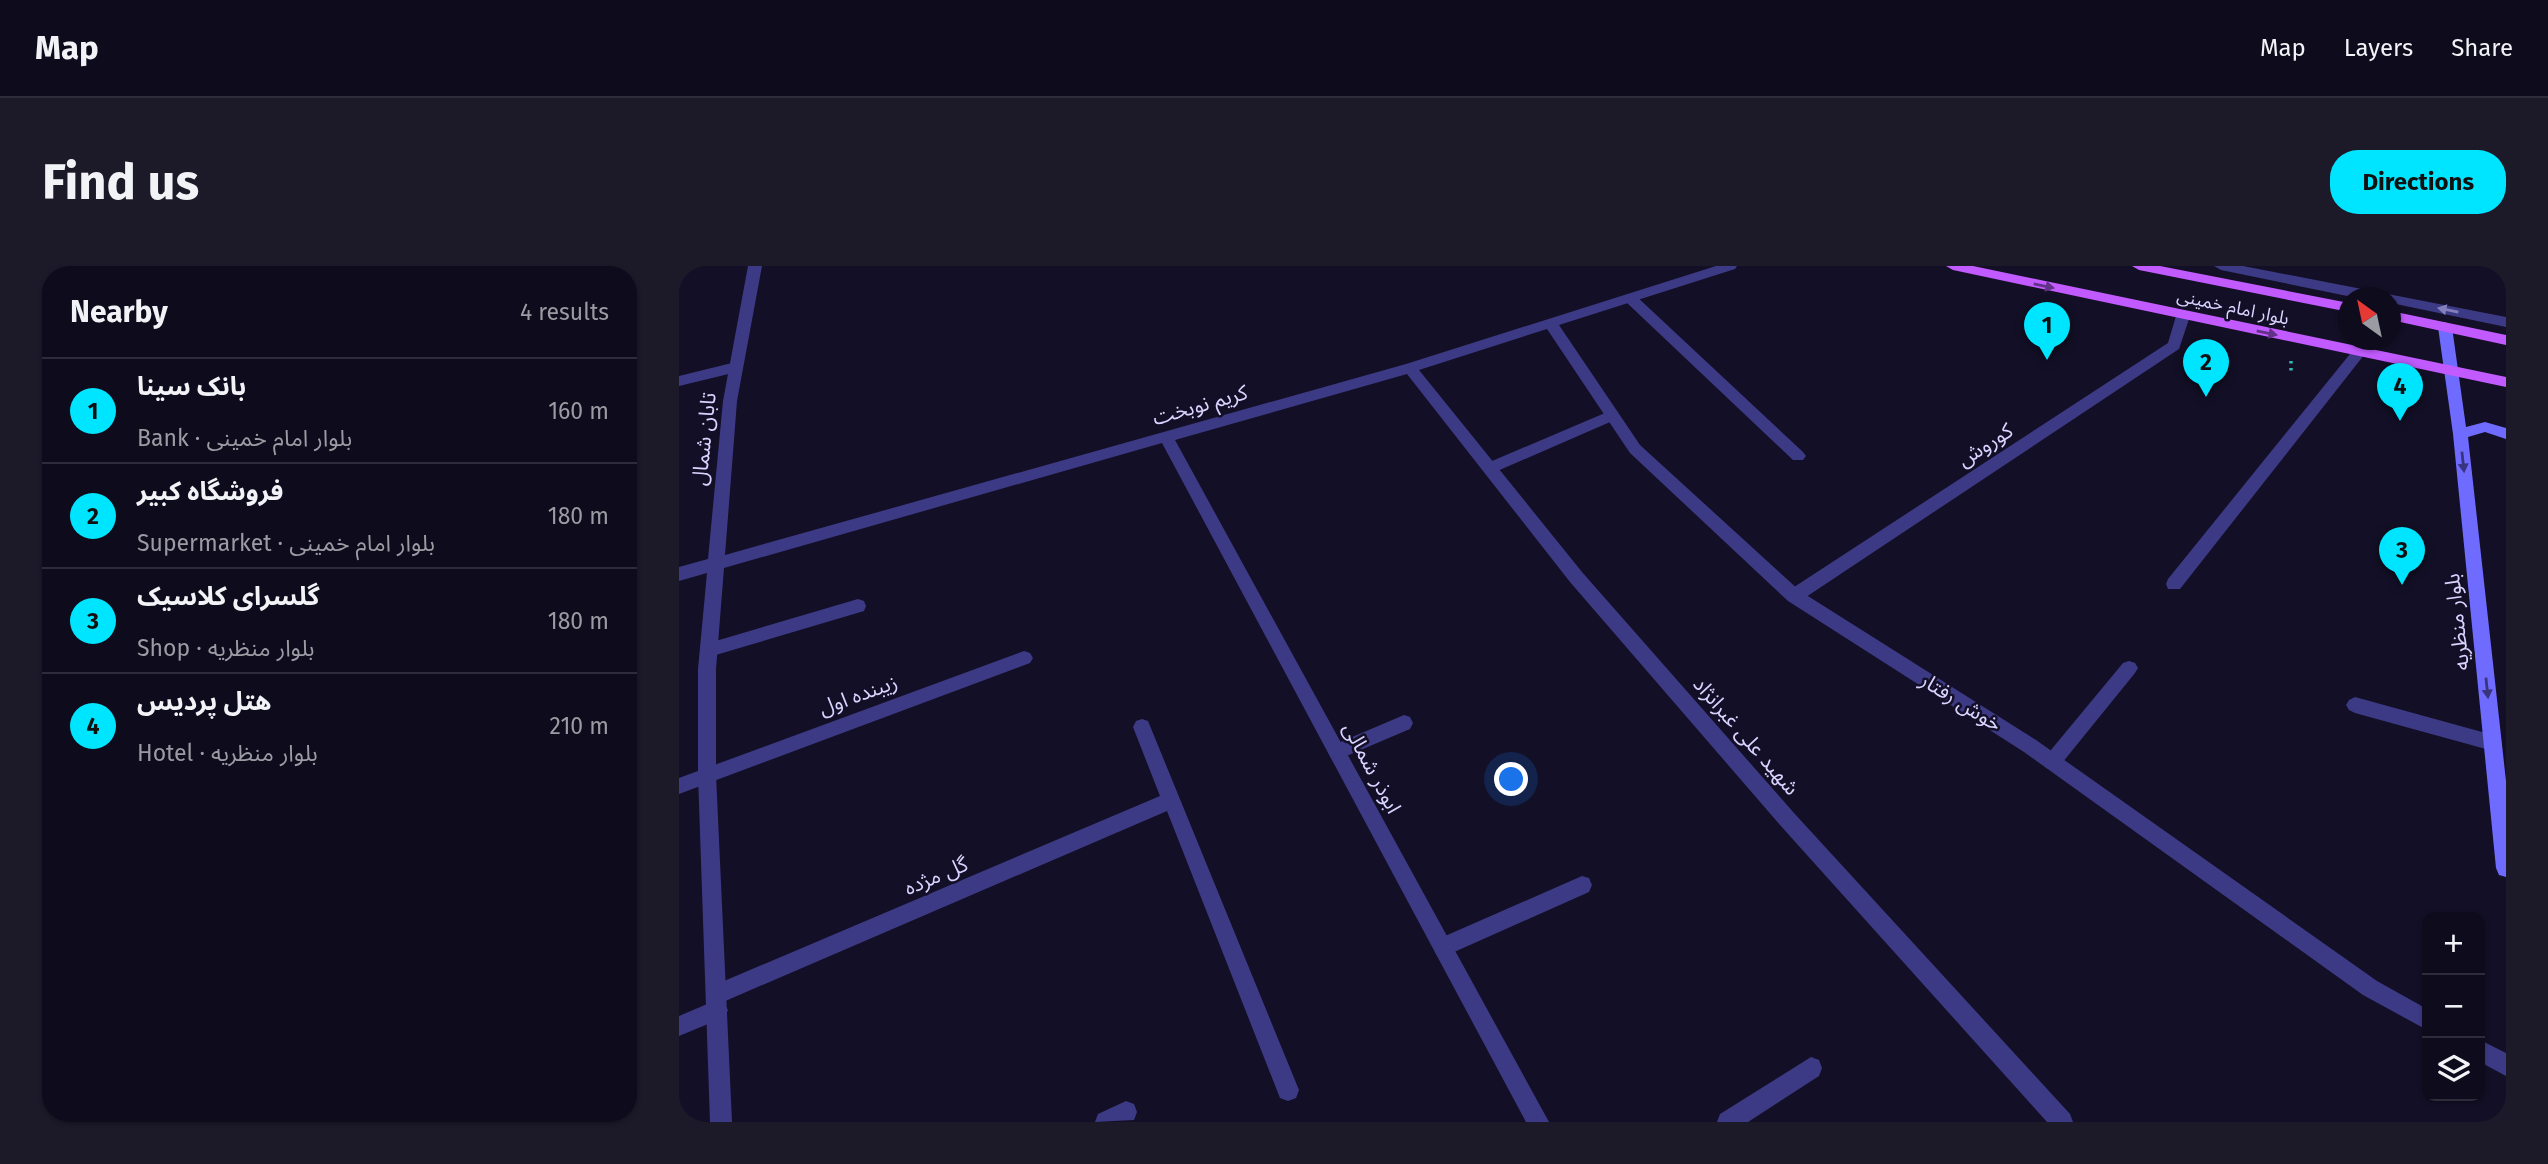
<!DOCTYPE html>
<meta charset="utf-8">
<style>
body{margin:0;font-family:"Fira Sans","Noto Sans Arabic",sans-serif;background:#1c1929;color:#f1f3f6}
.controls{position:absolute;right:21px;bottom:21px;display:grid;overflow:hidden;border-radius:14px;box-shadow:0 2px 5px #0004}
.controls button{width:63px;height:63px;display:grid;place-items:center;padding:0;border:0;border-bottom:2px solid #2e2b3b;background:#0e0b1c;color:#f1f3f6;font:35px sans-serif}
.compass{position:absolute;left:1659px;top:21px;width:63px;height:63px;border-radius:50%;background:#0e0b1c;box-shadow:0 2px 5px #0004;rotate:327deg}
.you{position:absolute;left:833px;top:514px;width:24px;height:24px;margin:-18px;border:5px solid #fff;border-radius:50%;background:#1a73e8;box-shadow:0 0 0 10px #1a73e833}
.badge{display:grid;place-items:center;width:46px;height:46px;border-radius:50%;background:#00e5ff;color:#111;font-size:23px;font-weight:700}
.pin{position:absolute;translate:-50% -58px;filter:drop-shadow(0 2px 4px #0008)}
.pin::after{content:'';position:absolute;top:37px;width:24px;height:21px;background:inherit;clip-path:polygon(0 0,100% 0,50% 100%)}
.list{margin:0;padding:0;list-style:none}
h2{display:flex;justify-content:space-between;align-items:center;height:91px;margin:0;padding:0 28px;font-size:30px}
h2 small{font-size:23px;font-weight:400;color:#9b9ba3}
.list li{display:grid;grid-template-columns:46px 1fr auto;gap:21px;align-items:center;box-sizing:border-box;height:105px;padding:0 28px;border-top:2px solid #2e2b3b}
.list b{display:block;font-size:26px;white-space:nowrap}
.list p{margin:0;font-size:23px;white-space:nowrap;color:#9b9ba3}
.list em{font-size:23px;font-style:normal;color:#9b9ba3}
.icon{flex:none;width:38px;height:38px;fill:none;stroke:currentColor;stroke-width:2;stroke-linecap:round;stroke-linejoin:round}
.map{position:relative;flex:none;width:1827px;height:856px;overflow:hidden;border-radius:28px}
header{display:flex;align-items:center;gap:42px;box-sizing:border-box;height:98px;padding:0 35px;background:#0e0b1c;border-bottom:2px solid #2e2b3b}
header strong{font-size:33px}
nav{display:flex;gap:38px;margin-inline-start:auto;font-size:24px}
.intro{display:flex;align-items:center;justify-content:space-between;box-sizing:border-box;height:168px;padding:0 42px}
h1{margin:0;font-size:49px}
.button{padding:18px 32px;border-radius:28px;background:#00e5ff;color:#111;font-size:24px;font-weight:700}
main{display:flex;gap:42px;padding:0 42px}
aside{flex:1;background:#0e0b1c;border-radius:28px;box-shadow:0 2px 5px #0004}
.map>svg:first-child{display:block}
.lines{fill:none;stroke-linecap:round;stroke-linejoin:round}
.path{stroke:#2fb8b0;stroke-width:3.5;stroke-dasharray:2.5 4.5;stroke-linecap:butt}
.service{fill:#3d3a85;fill-rule:evenodd}
.minor{fill:#3d3a85;fill-rule:evenodd}
.secondary{fill:#6f6bff;fill-rule:evenodd}
.primary{fill:#c25bff;fill-rule:evenodd}
.oneway{fill:#623188}
.oneway2{fill:#837fbc}
.oneway3{fill:#38347d}
.labels{text-anchor:middle;dominant-baseline:central;stroke-width:5;stroke-linejoin:round;paint-order:stroke}
.far-street-label{font-size:18px;fill:#d9d4ff;stroke:#130f26}
.street-label{font-size:21px;fill:#d9d4ff;stroke:#130f26}
</style>
<header>
<strong>Map</strong>
<nav><a>Map</a><a>Layers</a><a>Share</a></nav>
</header>
<div class="intro"><h1>Find us</h1><a class="button">Directions</a></div>
<main>
<aside>
<h2>Nearby<small>4 results</small></h2>
<ul class="list">
<li><span class="badge">1</span><div><b>بانک سینا</b><p>Bank · بلوار امام خمینی</p></div><em>160 m</em></li>
<li><span class="badge">2</span><div><b>فروشگاه کبیر</b><p>Supermarket · بلوار امام خمینی</p></div><em>180 m</em></li>
<li><span class="badge">3</span><div><b>گلسرای کلاسیک</b><p>Shop · بلوار منظریه</p></div><em>180 m</em></li>
<li><span class="badge">4</span><div><b>هتل پرديس</b><p>Hotel · بلوار منظریه</p></div><em>210 m</em></li>
</ul>
</aside>
<div class="map">
<svg width="1827" height="856" viewBox="0 0 1827 856">
<rect width="100%" height="100%" fill="#130f26"/>
<g class="lines">
<path class="path" d="M1612,95v11"/>
<path class="service" d="M951,28l5,1 168,157 3,4 -3,4h-10l-168,-159v-6z
M1504,45l7,5 -11,33 -379,252h-12l-2,-5 2,-5 380,-248 8,-27z
M1680,81l5,2v6l-184,234h-12l-2,-5 2,-5 186,-230z
M57,96l7,5 -2,4 -62,15v-10z
M933,144l5,1 2,4 -2,4 -122,53h-10l-3,-4 3,-4z
M179,333l6,2 2,5 -2,5 -155,46 -6,-2 -3,-5 3,-5 6,-2z
M345,385l6,2 3,5 -3,5 -351,131v-16z
M1450,395l6,2 3,5 -3,5 -77,95 -6,2 -6,-2 -3,-6 3,-6 77,-93z
M1676,431l138,38 6,2 3,6 -3,6 -6,2 -138,-38 -6,-3 -3,-5 3,-5z
M725,449l6,2 3,6 -3,6 -73,31 -6,-2 -3,-6 3,-6z
M463,453l6,2 151,369 -3,8 -8,3 -8,-3 -113,-287 -444,191 5,8 -3,7 -46,19v-20l33,-14 -5,-8 3,-7 450,-191 -27,-69 3,-6z
M903,610l7,2 3,7 -3,7 -146,65 -7,-3 -3,-7 3,-7z
M1132,791l8,3 3,8 -3,8 -71,46h-31l3,-8z
M447,835l8,3 3,8 -3,8 -39,2 3,-8z"/>
<path class="minor" d="M69,0h14l-25,135 -12,154 681,-191 310,-98h21l-2,3 -176,56 81,120 160,146 236,149 341,241 50,28v21l-64,-35 -339,-243 -236,-151 -158,-148 -83,-124 -128,41 163,202 212,241 276,301 3,8h-26l-267,-297 -210,-243 -163,-208 -232,66 374,682h-23l-364,-679 -438,125 -8,101v106l16,347h-22l-12,-347v-106l9,-96 -28,8v-14l29,-8 15,-158z
M1535,0h29l263,51v10l-115,-24v-5h-34l-136,-28z
M1801,774l26,13v23l-26,-14z"/>
<path class="secondary" d="M1766,56l7,5 14,100 19,-5 21,6v11l-21,-7 -17,5 38,344v96l-7,-2 -3,-7 -43,-434 -15,-107z"/>
<path class="primary" d="M1267,0h27l533,111v10l-553,-117z
M1453,0h28l189,37v9l-210,-42z
M1712,45l115,24v10l-115,-25z"/>
</g>
<defs><path id="oneway-solid" d="M-6-.8H1V-3.2L6.5 0L1 3.2V.8H-6Z" transform="scale(1.75)"/></defs>
<g class="oneway">
<use href="#oneway-solid" transform="translate(1365 20) rotate(12)"/>
<use href="#oneway-solid" transform="translate(1588 67) rotate(11)"/>
</g>
<use class="oneway2" href="#oneway-solid" transform="translate(1769 44) rotate(-169)"/>
<g class="oneway3">
<use href="#oneway-solid" transform="translate(1784 196) rotate(84)"/>
<use href="#oneway-solid" transform="translate(1808 422) rotate(84)"/>
</g>
<g class="labels">
<g class="far-street-label">
<text transform="translate(1554 41) rotate(12)">بلوار امام خمینی</text>
</g>
<g class="street-label">
<text transform="translate(521 139) rotate(-16)">کریم نوبخت</text>
<text transform="translate(25 173) rotate(-84)">تابان شمال</text>
<text transform="translate(1306 179) rotate(-33)">کوروش</text>
<text transform="translate(1778 356) rotate(-96)">بلوار منظریه</text>
<text transform="translate(179 429) rotate(-20)">زیبنده اول</text>
<text transform="translate(1282 436) rotate(32)">خوش رفتار</text>
<text transform="translate(1067 470) rotate(49)">شهید علی غبرانژاد</text>
<text transform="translate(693 502) rotate(62)">ابوذر شمالی</text>
<text transform="translate(257 610) rotate(-23)">گل مژده</text>
</g>
</g>
</svg>
<div class="controls">
<button>+</button>
<button>−</button>
<button><svg class="icon" aria-label="layers" viewBox="0 0 24 24"><path d="M12 4l9 5-9 5-9-5zM3 14l9 5 9-5"/></svg></button>
</div>
<svg class="compass" viewBox="-18 -18 36 36"><path d="M0-13l5 13h-10z" fill="#e53935"/><path d="M0 13l5-13h-10z" fill="#9b9ba3"/></svg>
<div class="you"></div>
<div class="pin badge" style="left:1368px;top:94px">1</div>
<div class="pin badge" style="left:1527px;top:131px">2</div>
<div class="pin badge" style="left:1723px;top:319px">3</div>
<div class="pin badge" style="left:1721px;top:155px">4</div>
</div>
</main>
